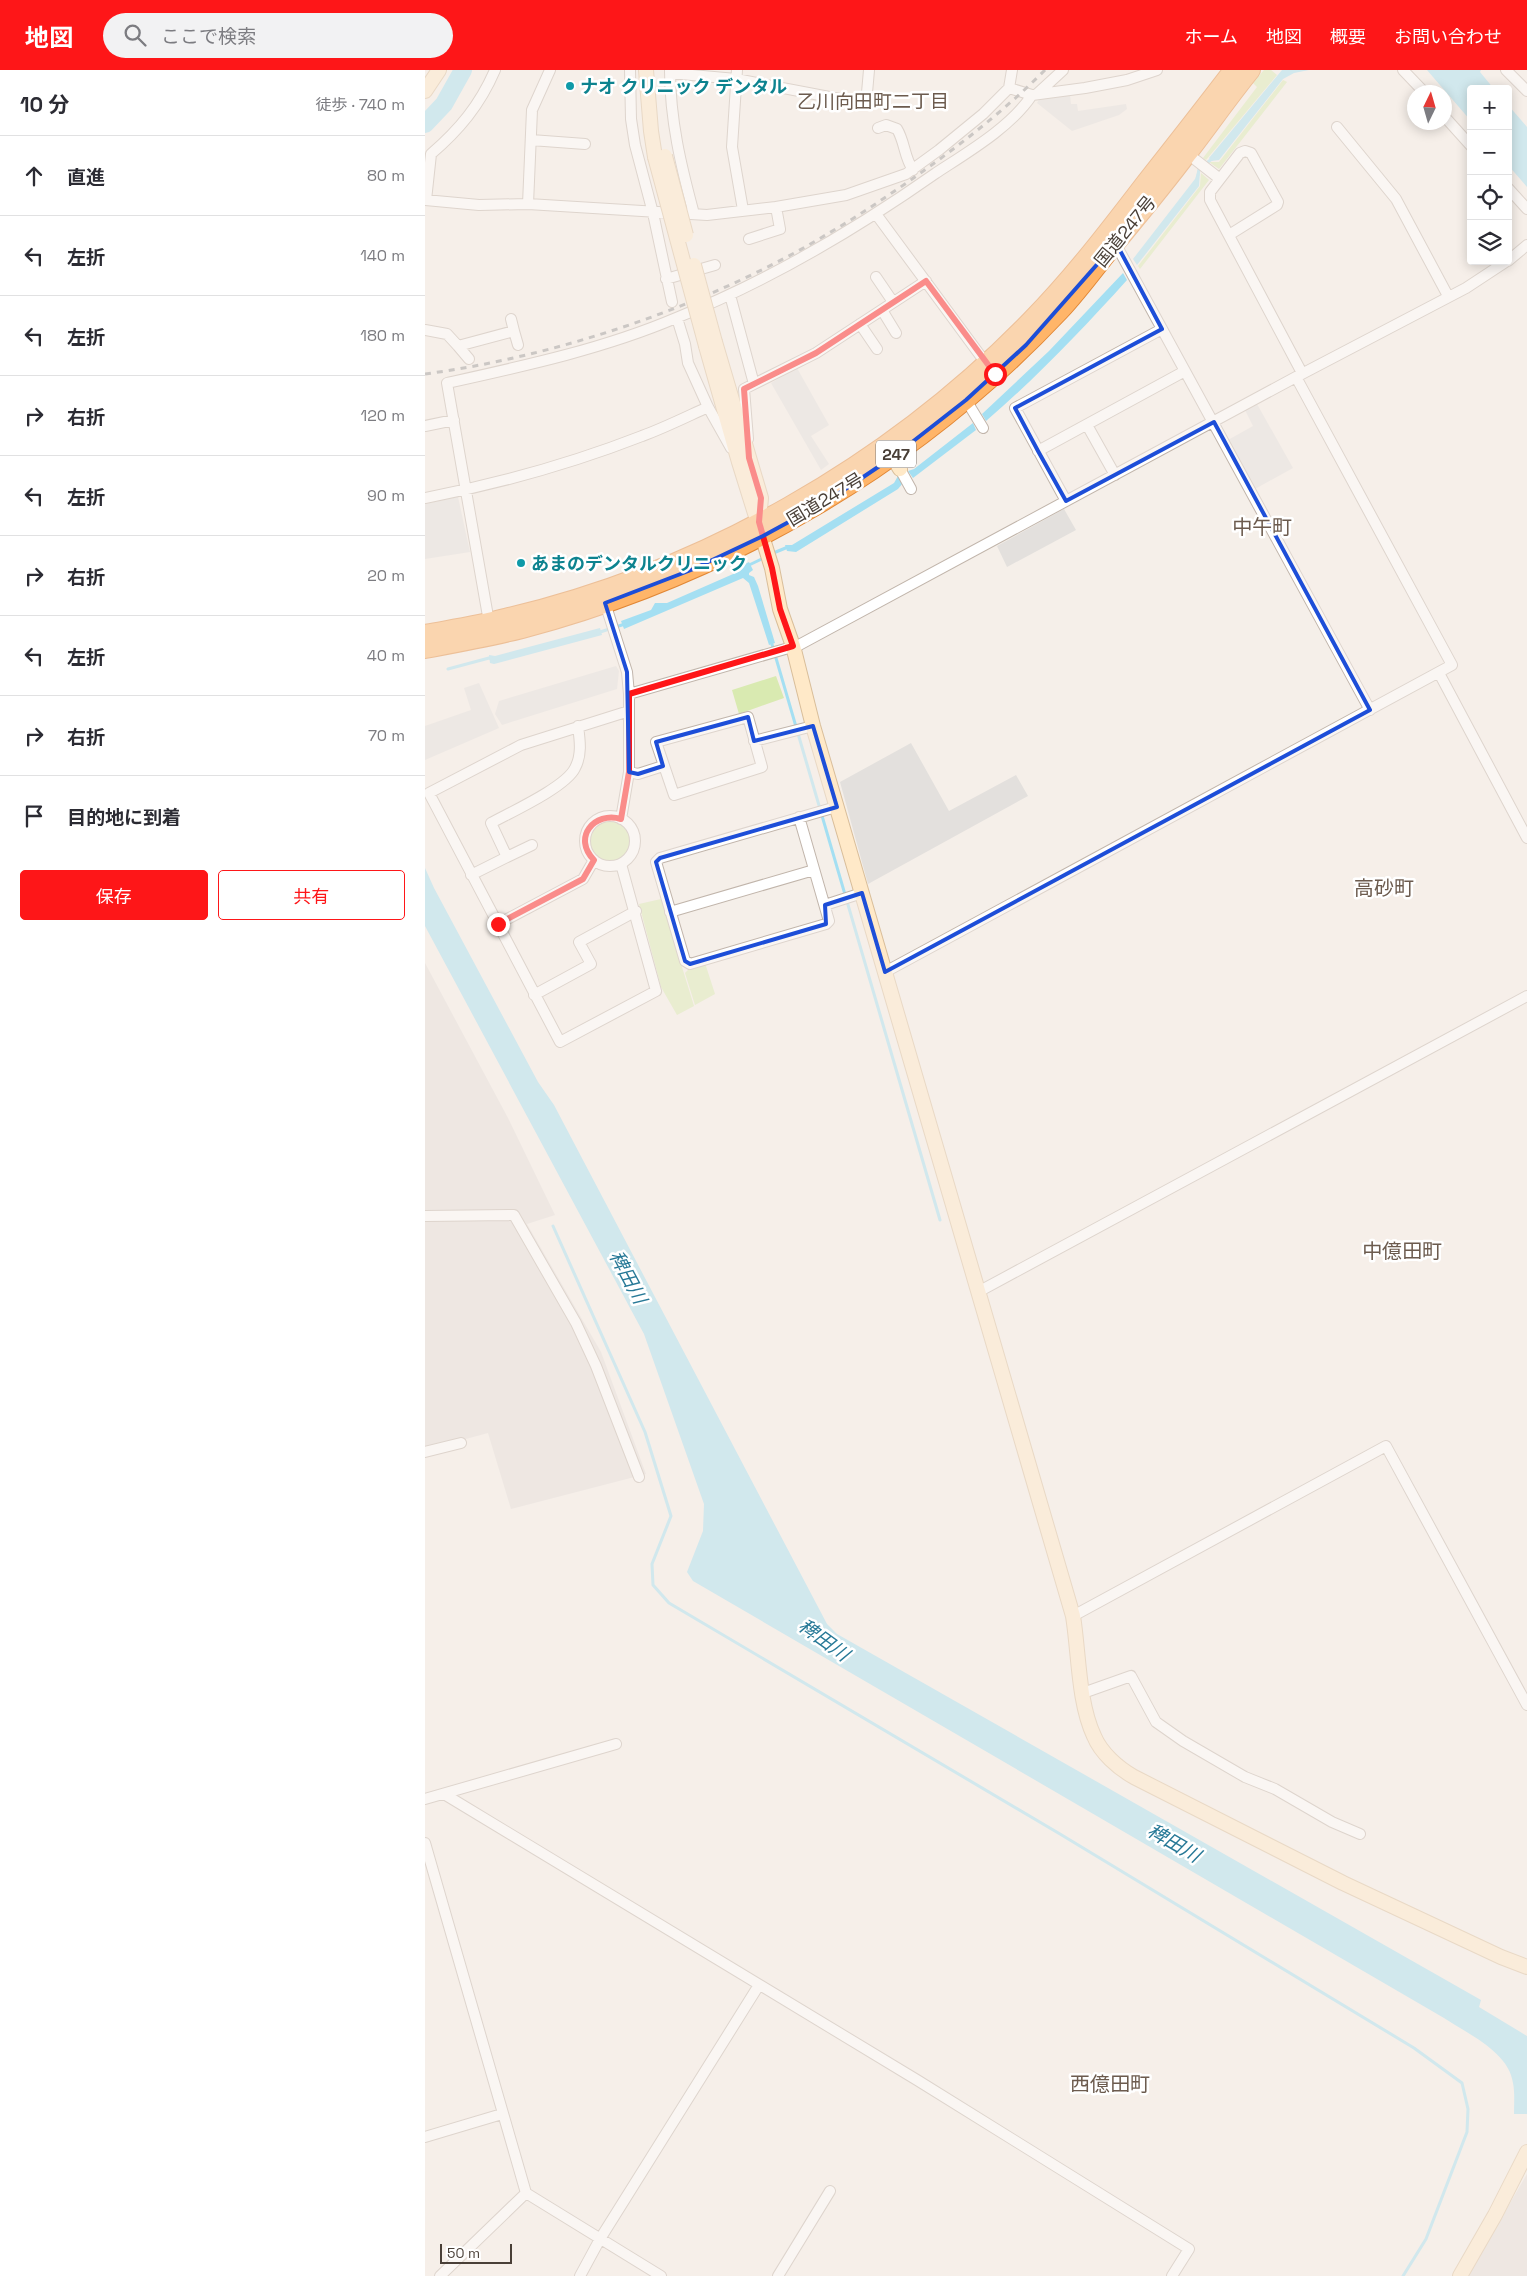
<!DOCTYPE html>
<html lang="ja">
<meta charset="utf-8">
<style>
body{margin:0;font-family:"Space Grotesk","Noto Sans JP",sans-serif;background:#f2f2f3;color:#2b2b33}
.controls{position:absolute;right:15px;top:15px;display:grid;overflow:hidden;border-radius:5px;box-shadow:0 2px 12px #0003}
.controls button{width:45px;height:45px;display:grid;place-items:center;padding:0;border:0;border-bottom:1px solid #e1e1e2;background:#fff;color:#2b2b33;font:25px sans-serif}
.compass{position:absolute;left:982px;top:15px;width:45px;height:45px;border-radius:50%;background:#fff;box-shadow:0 2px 12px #0003;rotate:5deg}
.scale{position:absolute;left:15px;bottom:12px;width:72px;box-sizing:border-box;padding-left:5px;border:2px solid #493f37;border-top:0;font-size:14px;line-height:18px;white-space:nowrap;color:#493f37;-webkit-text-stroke:4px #fff;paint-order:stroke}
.stop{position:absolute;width:15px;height:15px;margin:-11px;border:4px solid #fe1618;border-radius:50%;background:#fff}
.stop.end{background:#fe1618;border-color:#fff;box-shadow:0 1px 5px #0008}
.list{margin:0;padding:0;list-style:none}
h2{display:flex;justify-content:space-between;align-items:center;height:65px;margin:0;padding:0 20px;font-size:21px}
h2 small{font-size:16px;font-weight:400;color:#7c7c81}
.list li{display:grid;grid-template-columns:32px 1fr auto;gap:15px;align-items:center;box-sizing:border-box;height:80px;padding:0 20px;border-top:1px solid #e1e1e2}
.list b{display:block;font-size:19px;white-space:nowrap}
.list em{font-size:16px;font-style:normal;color:#7c7c81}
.actions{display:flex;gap:10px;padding:15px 20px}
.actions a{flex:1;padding:11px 0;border:1px solid #fe1618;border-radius:5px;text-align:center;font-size:18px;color:#fe1618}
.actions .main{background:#fe1618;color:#fff}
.icon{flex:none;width:28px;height:28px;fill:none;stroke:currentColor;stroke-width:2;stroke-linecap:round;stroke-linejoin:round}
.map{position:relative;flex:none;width:1102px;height:2206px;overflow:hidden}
header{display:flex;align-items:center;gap:30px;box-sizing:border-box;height:70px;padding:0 25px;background:#fe1618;color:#fff}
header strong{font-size:24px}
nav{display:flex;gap:28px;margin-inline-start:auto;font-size:18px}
.search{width:350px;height:45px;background:#f2f2f3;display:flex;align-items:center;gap:12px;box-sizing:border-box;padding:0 18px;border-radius:28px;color:#7c7c81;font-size:19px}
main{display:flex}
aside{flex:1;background:#fff}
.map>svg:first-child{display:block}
.industrial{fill:#e4deda}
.green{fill:#d9eab1}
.parking{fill:#e3e0dd}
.water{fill:#a4dff2}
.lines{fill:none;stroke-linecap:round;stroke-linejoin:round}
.stream{stroke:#a4dff2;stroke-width:3}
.river{stroke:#a4dff2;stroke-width:18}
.street-casing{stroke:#c1b5ab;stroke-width:12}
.secondary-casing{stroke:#d9be9a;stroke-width:16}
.highway-casing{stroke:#e18736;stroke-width:20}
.street{stroke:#fff;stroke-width:10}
.secondary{stroke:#ffe9c8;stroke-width:14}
.highway{stroke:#ffb569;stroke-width:18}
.rail{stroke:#989898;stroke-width:3;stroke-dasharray:6 6;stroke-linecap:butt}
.secondary-bridge-casing{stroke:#d9be9a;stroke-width:16;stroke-linecap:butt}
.secondary-bridge{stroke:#ffe9c8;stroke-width:14}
.route{stroke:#fe1618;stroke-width:6}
.marked{fill:none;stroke:#1d4ed8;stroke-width:4;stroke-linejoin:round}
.culture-dot{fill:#0f9aa8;stroke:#fff;stroke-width:2}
.labels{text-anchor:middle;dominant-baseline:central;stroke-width:5;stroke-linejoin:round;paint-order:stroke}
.shield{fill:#fff;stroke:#807973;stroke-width:1}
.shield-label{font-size:16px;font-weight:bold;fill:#493f37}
.culture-label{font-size:18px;font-weight:bold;fill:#0d838f;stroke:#fff;text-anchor:start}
.street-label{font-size:18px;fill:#493f37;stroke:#fff}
.neighbourhood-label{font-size:19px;fill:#6c5b4e;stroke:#fff}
.water-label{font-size:19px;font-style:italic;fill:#277997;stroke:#fff}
.quarter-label{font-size:20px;fill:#6c5b4e;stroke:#fff}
</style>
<header>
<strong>地図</strong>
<div class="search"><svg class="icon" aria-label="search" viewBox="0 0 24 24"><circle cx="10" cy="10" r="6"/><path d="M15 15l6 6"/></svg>ここで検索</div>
<nav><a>ホーム</a><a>地図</a><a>概要</a><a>お問い合わせ</a></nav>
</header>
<main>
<aside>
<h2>10 分<small>徒歩 · 740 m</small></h2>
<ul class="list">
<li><svg class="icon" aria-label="ahead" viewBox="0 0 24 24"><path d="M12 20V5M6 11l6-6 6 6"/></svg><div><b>直進</b></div><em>80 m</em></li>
<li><svg class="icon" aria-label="left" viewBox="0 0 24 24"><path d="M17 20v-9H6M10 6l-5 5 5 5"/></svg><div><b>左折</b></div><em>140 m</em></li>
<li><svg class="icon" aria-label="left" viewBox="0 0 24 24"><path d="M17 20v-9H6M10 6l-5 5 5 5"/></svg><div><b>左折</b></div><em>180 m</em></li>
<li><svg class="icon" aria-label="right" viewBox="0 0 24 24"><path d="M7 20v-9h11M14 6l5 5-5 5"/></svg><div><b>右折</b></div><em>120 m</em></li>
<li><svg class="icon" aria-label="left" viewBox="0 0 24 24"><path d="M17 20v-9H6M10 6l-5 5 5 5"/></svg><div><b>左折</b></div><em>90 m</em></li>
<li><svg class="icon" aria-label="right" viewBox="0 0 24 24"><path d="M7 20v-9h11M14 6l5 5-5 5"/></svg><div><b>右折</b></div><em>20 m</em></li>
<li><svg class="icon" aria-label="left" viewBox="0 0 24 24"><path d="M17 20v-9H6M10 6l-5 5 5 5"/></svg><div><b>左折</b></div><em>40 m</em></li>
<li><svg class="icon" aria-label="right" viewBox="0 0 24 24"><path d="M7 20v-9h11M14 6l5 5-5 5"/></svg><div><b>右折</b></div><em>70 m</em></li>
<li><svg class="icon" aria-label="arrive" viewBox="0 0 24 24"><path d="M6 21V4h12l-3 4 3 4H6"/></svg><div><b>目的地に到着</b></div></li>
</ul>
<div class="actions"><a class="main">保存</a><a>共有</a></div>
</aside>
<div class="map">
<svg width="1102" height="2206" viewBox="0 0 1102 2206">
<rect width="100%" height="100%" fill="#f5efe9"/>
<path class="industrial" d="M0,893l83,155 47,97 -28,9 74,128 45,122 -135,35 -23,-76 -63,17z
M1102,2104v102h-59l17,-30z"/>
<path class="green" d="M839,0h7l6,5 -71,85 -3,-2 54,-71 -4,-4z
M858,10l4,2 -68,87 -10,-7h10z
M776,103l8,7 -69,89 -2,-3 62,-80z
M351,606l8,22 -45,16 -7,-24z
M164 770a21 21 0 1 1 42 0a21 21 0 1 1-42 0Z
M236,829l33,107 -17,9 -16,-28 -22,-83z
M280,893l10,31 -20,11 -10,-32 4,-4z"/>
<path class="parking" d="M645,25l1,9h6l1,7 48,-7 1,5 -8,6 -47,16 -35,-28 3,-5z
M372,298l32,57 -18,11 18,28 -8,6 -50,-87z
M832,334l36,64 -38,21 -27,-49 25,-14 -8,-16z
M33,427l12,55 -45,7v-55z
M639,439l12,21 -69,37 -10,-21z
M191,596l3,5 -2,18 -115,36 -7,-11 4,-13z
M54,613l20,45 -74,32v-34l46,-16 -7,-22z
M486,673l38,68 67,-36 12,21 -160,88 -28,-102z"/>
<path class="water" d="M857,0h27l-15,3 -11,6 -64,81 -8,1 -2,-3z
M1002,0h54l-1,2 14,17h-23v32z
M1083,35l19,22v60l-19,-22z
M773,100l2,2 -1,14 -62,79 -4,-6 62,-80z
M698,203l4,7c-45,50 -91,98 -141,141l-4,-7 67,-63z
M548,353l3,7 -63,48 -5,-7 6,-2z
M473,406l5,7 -5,6 -102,63 -9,-1 -2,-6h7l102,-62z
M324,492l4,8 -4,3v2l5,2 4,9 17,57 -6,2 -20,-62 -6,-5 -119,51 -3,-8 30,-11 4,-7h12l73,-32 5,-7z
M175,558l2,7 -108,29 -4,-1 -1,-8 6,1z
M0,798l9,20 104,194 16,23 273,519 10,10 644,366 -2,7 48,29v78h-13c0,-10 1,-21 -1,-31 -4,-31 -45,-49 -69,-65l-751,-437 -6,-9 16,-41 1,-27 -60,-170 -219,-408z"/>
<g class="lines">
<path class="stream" d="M773,105l1,-6 14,-11
M346,484l17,-7
M322,496l19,-9
M172,563l28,-9
M346,571l169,579
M23,599l41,-11 3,1
M128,1156l92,206 26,84 -19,48 1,21 16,18 391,231 354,214 48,35 6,26 -1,23 -41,107 -23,37"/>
<path class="river" d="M0,54l19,-20 19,-34"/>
<g class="street-casing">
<path id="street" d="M205,0l1,49 4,26 18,68 19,89
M245,0c0,50 11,96 24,144
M312,0l-5,77 11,63
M978,0l21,22
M1081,0l21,21
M245,3l66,6 130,25 3,-34
M584,18l23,7 53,-7 42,-8 30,-10
M612,24l26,-24
M1019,46l27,30
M912,57l59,72 52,97
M453,58l8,-3 11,4c8,13 7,28 16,41
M106,70l54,4
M763,84l32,25
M1083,118l19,21
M0,130l54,5 49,-1 179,11 69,-8 70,-12 60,-21 33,-24 44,-36 26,-26 3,-18
M1,130l5,-46c28,-24 49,-49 64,-84
M103,134l4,-94 18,-40
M451,144l112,152
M804,165l48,-30 1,-3 -27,-49 -6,-2 -5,2 -30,39v8l92,173
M324,169l31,-10 -4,-22
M689,171l256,469
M1083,191l19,-16
M451,207l17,25
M241,209l49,-14
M305,225l24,89
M457,240l14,23
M252,248l8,26 3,19 20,44 23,41
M435,254l17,25
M0,260l22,4 11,12 56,-15 -3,-12
M89,261l4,14
M33,276l11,13
M541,330l17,28
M662,355l28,50
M0,356l29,-6
M323,369l-4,-50 72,-36 110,-72
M613,381l147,-80
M475,399l11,20
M0,428c72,-14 148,-35 217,-62 22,-8 44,-19 66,-29
M641,431l-51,-93 147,-79
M180,533l22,69 2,22v78l-8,47
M64,552l-42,-239c77,-17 156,-34 229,-65 92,-37 179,-88 260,-145 32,-21 75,-46 96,-78
M1014,603l88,165
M204,624l170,-49 497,-268 170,-89 41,-27
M323,647l14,50 -88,28 -18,-53z
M329,671l59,-15
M204,702l9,2 25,-8
M160 771a25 25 0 1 1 50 0a25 25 0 1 1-50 0Z
M374,747l30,104 -3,3 -136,40 -5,-3 -29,-99 4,-4 176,-51
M82,787l25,-12
M196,794l35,127 -96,51 -131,-249 92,-48 108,-34
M46,805l36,-18 -16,-34c20,-11 75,-36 84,-55 7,-13 5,-27 3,-42
M400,835l37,-12
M245,842l144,-42
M73,854l85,-45 11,-19
M460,902l567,-307 -156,-288
M109,925l57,-31 -12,-22 57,-31
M0,1146l89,-1 62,108 20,43 43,111
M553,1222l549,-296
M0,1382l36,-9
M648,1546l313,-170 141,259
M658,1623l48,-17 25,46 27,19 62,36 30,12 57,33 28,12
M19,1724l473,286 272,169 -17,27
M0,1729l191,-55
M0,1773l101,350 -86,83
M0,2067l77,-23
M101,2123l135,83
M155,2206l20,-37 159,-254
M353,2206l52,-85"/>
</g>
<g class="secondary-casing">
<path id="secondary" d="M221,0l5,61 4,26
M0,21l14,-21
M290,272l46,156 -1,11
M281,276l33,116 33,106 8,41 13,37 20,80 260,890c6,37 5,86 21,120 7,17 24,32 40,41l209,106 158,74 26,10
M468,387l7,12
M1035,2206l35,-61 32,-63"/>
</g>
<g class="highway-casing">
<path id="highway" d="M0,564c27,-5 54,-9 80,-16 197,-46 385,-153 526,-298 42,-43 78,-90 114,-137 30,-38 59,-75 88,-113
M0,579c32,-6 65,-12 97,-20 204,-54 393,-164 538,-318 16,-17 31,-37 46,-56 28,-34 56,-67 82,-102 21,-27 41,-56 63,-83"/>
</g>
<use href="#street" class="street"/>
<use href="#secondary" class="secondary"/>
<use href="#highway" class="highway"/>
<path class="rail" d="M0,304c135,-18 287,-70 404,-141 26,-15 51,-32 76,-49 50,-35 97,-71 140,-114"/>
<g class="secondary-bridge-casing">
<path id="secondary-bridge" d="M240,86l21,79
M230,87l51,189
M269,195l21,77"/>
</g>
<use href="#secondary-bridge" class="secondary-bridge"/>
</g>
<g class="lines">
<path class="route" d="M73,854l85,-45 11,-19c-22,-22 0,-49 27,-41l8,-47v-78l164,-48 -13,-37 -8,-41 -13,-46 2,-24 -12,-40 -5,-69 72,-36 110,-72 69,93"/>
</g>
<path d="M0 0H1102V2206H0ZM691,173l46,86 -147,79 23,43 28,50 148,-79 156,288 -485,262 -23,-79 -37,12 1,19 -136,40 -5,-3 -29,-99 4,-4 177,-51 -24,-81 -59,15 -6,-24 -92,25 7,24 -25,8 -9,-2 -2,-100 -22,-69 86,-33 72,-34 66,-36 64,-43 73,-57 60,-55z" fill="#f5efe9" fill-opacity=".55" fill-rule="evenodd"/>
<path class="marked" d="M691,173l46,86 -147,79 23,43 28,50 148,-79 156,288 -485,262 -23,-79 -37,12 1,19 -136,40 -5,-3 -29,-99 4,-4 177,-51 -24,-81 -59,15 -6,-24 -92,25 7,24 -25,8 -9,-2 -2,-100 -22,-69 86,-33 72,-34 66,-36 64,-43 73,-57 60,-55z"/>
<g class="culture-dot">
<circle cx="145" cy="16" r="5"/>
<circle cx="96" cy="493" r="5"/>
</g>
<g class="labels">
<rect class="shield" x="451" y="370.5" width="40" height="27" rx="4"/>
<g class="shield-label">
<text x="471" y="384">247</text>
</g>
<g class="culture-label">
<text x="155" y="16">ナオ クリニック デンタル</text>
<text x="106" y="493">あまのデンタルクリニック</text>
</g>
<g class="street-label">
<text transform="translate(700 161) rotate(-51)">国道247号</text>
<text transform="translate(400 429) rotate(-31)">国道247号</text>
</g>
<g class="neighbourhood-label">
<text x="448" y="31">乙川向田町二丁目</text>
</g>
<g class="water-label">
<text transform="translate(203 1207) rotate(62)">稗田川</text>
<text transform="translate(399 1570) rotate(36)">稗田川</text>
<text transform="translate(749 1773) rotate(30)">稗田川</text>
</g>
<g class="quarter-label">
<text x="837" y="457">中午町</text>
<text x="959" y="818">高砂町</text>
<text x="977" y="1181">中億田町</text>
<text x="685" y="2014">西億田町</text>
</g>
</g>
</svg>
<div class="controls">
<button>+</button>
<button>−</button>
<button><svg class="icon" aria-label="locate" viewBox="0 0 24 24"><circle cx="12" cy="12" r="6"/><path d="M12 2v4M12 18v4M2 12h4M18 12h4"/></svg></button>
<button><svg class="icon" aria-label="layers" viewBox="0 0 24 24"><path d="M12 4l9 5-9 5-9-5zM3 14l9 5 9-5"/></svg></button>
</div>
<svg class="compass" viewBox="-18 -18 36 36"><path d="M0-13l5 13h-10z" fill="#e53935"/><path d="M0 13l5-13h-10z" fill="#7c7c81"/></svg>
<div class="scale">50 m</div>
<div class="stop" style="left:570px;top:304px"></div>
<div class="stop end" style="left:73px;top:854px"></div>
</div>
</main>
